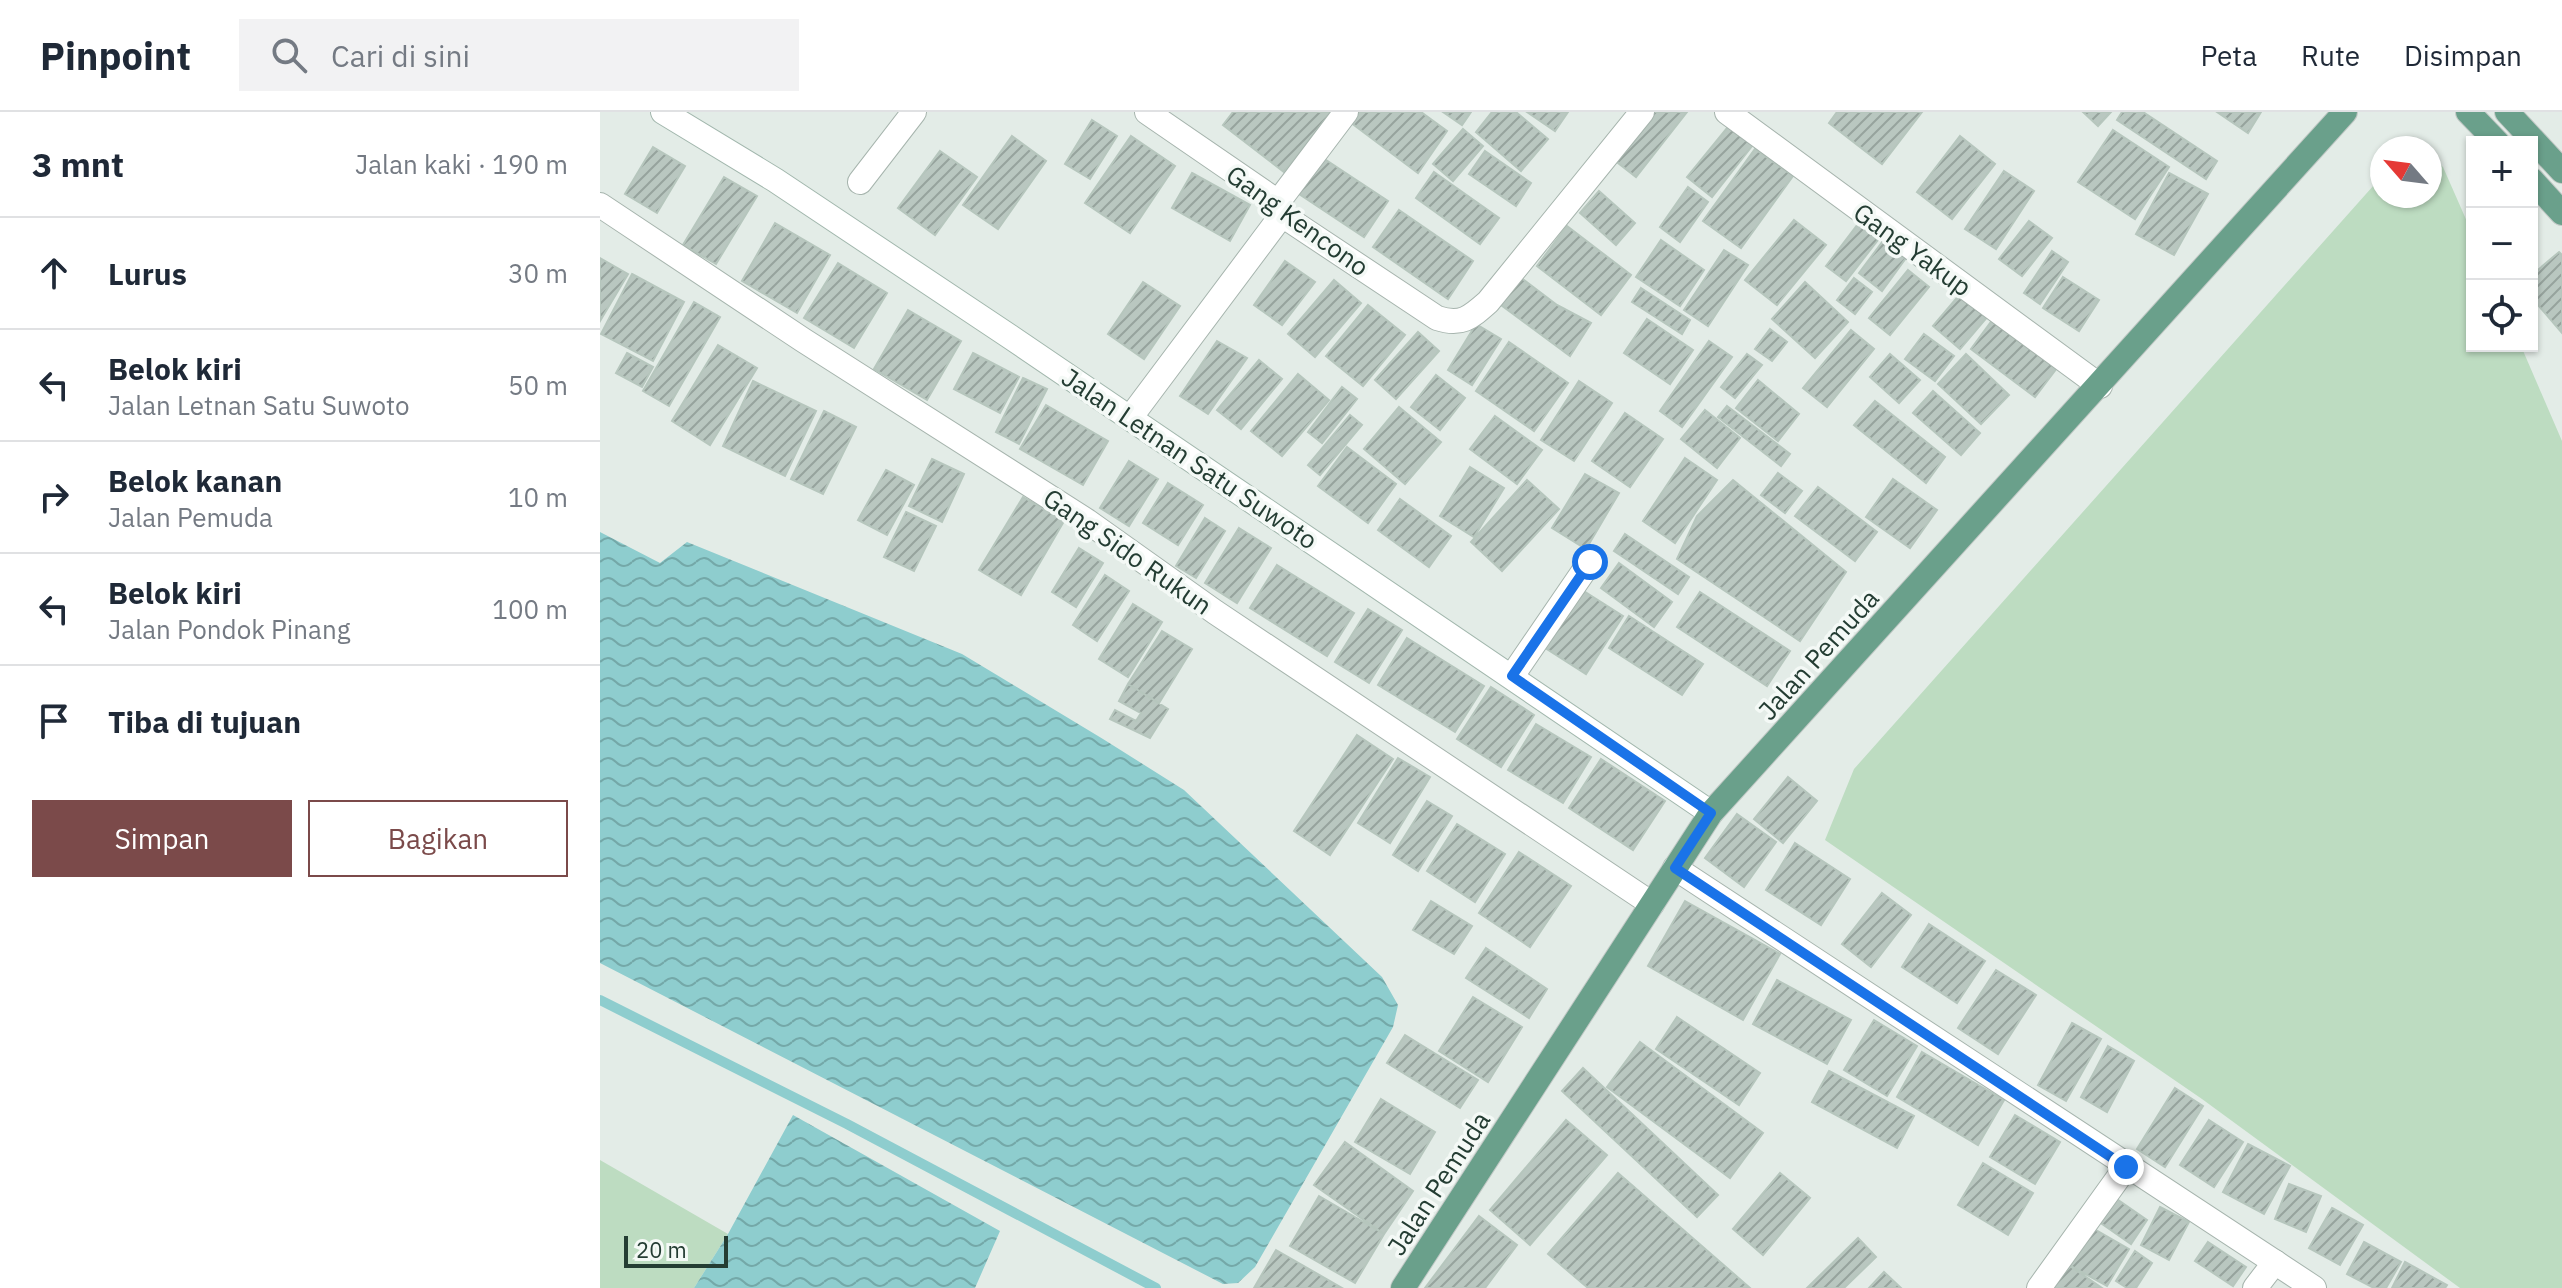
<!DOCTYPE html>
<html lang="id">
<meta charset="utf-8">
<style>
body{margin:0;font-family:"IBM Plex Sans",sans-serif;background:#f2f2f3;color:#1f2937}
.controls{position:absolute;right:24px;top:24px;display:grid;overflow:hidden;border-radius:0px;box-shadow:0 2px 6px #0004}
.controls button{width:72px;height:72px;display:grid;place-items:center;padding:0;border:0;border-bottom:2px solid #e0e1e3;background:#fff;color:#1f2937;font:40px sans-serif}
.compass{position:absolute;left:1770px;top:24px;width:72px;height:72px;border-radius:50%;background:#fff;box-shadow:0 2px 6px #0004;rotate:298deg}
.scale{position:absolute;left:24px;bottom:20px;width:104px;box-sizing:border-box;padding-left:8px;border:4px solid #243d33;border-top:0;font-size:22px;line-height:28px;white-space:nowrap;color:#243d33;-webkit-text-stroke:6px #f4f9f6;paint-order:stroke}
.stop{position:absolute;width:24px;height:24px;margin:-18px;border:6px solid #1a73e8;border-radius:50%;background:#fff}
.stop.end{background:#1a73e8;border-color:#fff;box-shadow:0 2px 8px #0008}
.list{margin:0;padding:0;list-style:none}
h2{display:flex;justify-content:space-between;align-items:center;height:104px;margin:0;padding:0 32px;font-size:34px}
h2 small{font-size:26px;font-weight:400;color:#747a83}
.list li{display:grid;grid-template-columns:52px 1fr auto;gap:24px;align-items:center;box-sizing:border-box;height:112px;padding:0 32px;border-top:2px solid #e0e1e3}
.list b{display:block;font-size:30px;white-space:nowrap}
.list p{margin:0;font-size:26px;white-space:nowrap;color:#747a83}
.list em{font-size:26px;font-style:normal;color:#747a83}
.actions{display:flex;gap:16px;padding:24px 32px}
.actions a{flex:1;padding:18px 0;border:2px solid #7b4a4a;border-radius:0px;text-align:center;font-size:28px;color:#7b4a4a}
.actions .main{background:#7b4a4a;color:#fff}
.icon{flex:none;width:44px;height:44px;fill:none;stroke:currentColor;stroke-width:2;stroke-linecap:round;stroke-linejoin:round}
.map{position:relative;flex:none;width:1962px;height:1176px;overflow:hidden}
header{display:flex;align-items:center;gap:48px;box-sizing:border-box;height:112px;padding:0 40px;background:#fff;border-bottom:2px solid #e0e1e3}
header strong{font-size:38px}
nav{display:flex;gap:44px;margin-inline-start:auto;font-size:28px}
.search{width:560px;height:72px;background:#f2f2f3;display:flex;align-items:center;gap:20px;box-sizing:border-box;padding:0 28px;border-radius:0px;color:#747a83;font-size:30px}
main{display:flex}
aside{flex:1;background:#fff}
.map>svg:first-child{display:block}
.grass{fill:#bddcc1}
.water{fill:url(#water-waves)}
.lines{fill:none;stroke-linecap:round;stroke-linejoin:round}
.stream{stroke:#8ecdce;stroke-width:10}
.building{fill:url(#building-hatch);stroke:#b6c6bd;stroke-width:2}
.minor-casing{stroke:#a6b4ad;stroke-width:26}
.tertiary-casing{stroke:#a6b4ad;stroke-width:26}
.secondary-casing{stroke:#a2b7ad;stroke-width:26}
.primary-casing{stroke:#c2c9c6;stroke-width:26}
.minor{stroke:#fff;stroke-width:24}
.tertiary{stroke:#fff;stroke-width:24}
.secondary{stroke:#fff;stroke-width:24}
.primary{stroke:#6aa08b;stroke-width:24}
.route{stroke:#1a73e8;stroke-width:10}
.labels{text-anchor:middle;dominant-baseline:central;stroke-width:7;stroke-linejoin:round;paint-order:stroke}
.street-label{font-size:26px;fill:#243d33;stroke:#f4f9f6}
</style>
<header>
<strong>Pinpoint</strong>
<div class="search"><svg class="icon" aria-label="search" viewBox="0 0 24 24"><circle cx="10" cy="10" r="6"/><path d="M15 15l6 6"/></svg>Cari di sini</div>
<nav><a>Peta</a><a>Rute</a><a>Disimpan</a></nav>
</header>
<main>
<aside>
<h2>3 mnt<small>Jalan kaki · 190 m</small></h2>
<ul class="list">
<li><svg class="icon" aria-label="ahead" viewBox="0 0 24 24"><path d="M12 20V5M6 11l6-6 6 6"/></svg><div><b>Lurus</b></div><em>30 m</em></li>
<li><svg class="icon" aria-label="left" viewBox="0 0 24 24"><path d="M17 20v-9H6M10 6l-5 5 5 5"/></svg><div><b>Belok kiri</b><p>Jalan Letnan Satu Suwoto</p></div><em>50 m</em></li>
<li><svg class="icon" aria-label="right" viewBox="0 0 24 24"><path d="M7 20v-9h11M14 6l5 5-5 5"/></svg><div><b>Belok kanan</b><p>Jalan Pemuda</p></div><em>10 m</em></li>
<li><svg class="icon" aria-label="left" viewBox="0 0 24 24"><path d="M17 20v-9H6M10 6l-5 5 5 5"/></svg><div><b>Belok kiri</b><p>Jalan Pondok Pinang</p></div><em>100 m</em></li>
<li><svg class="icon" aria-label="arrive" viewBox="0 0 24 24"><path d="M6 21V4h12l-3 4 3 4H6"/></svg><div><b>Tiba di tujuan</b></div></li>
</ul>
<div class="actions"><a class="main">Simpan</a><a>Bagikan</a></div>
</aside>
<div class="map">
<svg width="1962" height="1176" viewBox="0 0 1962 1176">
<defs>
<pattern id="water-waves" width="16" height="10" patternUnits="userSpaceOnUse" patternTransform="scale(2)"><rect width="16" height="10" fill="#8ecdce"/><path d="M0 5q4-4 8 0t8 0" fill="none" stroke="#74a8a8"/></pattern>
<pattern id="building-hatch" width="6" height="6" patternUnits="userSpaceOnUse" patternTransform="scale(2)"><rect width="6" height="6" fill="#b9c7c0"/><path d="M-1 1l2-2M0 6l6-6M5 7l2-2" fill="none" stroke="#96a39d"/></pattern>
</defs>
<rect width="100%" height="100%" fill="#e3ece7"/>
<path class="grass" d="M1830,43l13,12 29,66v113h49l41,95v847h-102l-258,-189 -377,-259 29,-71 528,-593v20h48z
M0,1048l128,74 -34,54h-94z"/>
<path class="water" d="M0,420l60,31 27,-21 275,112 141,85 81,51 198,187 16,28 -5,22 -138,240 -17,16 -15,1 -623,-321z
M193,1003l207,116 -25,57h-281l34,-54z"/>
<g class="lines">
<path class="stream" d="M0,888l247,124 309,164"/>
</g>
<path class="building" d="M633,0h98l-47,60 -61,-47z
M751,0h70l26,19 -29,42 -72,-54z
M843,0h28l-9,13z
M892,0h24l32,27 -27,32 -45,-39z
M927,0h41l-13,19z
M1051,0h36l-51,65 -23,-18z
M1237,0h85l-40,52 -53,-41z
M1483,0h28l-13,14z
M1522,0h21l74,49 -11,18 -89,-59z
M1617,0h44l-13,21z
M492,8l25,16 -27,43 -25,-15z
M1132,10l24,19 -44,56 -25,-20z
M863,17l20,17 -30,35 -20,-17z
M1513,18l56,37 -34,52 -57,-37z
M412,24l34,25 -48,68 -35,-24z
M531,24l44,30 -45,67 -45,-30z
M1360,24l35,28 -43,55 -35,-27z
M53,35l32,19 -28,47 -32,-19z
M1155,37l38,27 -52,72 -38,-27z
M340,39l37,26 -42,58 -37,-27z
M885,39l46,32 -15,23 -47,-32z
M717,42l71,47 -24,36 -71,-47z
M1404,59l30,20 -38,58 -31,-20z
M834,60l65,46 -19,26 -64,-46z
M592,61l58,32 -20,36 -58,-33z
M1569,61l39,21 -34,61 -38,-21z
M124,65l33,19 -41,68 -33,-19z
M1088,75l20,15 -28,40 -20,-15z
M999,79l36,32 -19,22 -36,-32z
M799,98l74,51 -25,38 -75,-52z
M1194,108l32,25 -49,60 -32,-25z
M1429,109l23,17 -30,38 -23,-17z
M175,111l55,32 -33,58 -55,-32z
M1258,112l20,16 -32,41 -20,-15z
M967,114l64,49 -30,40 -64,-49z
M1061,128l43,30 -24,36 -44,-29z
M1283,129l23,17 -24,33 -23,-18z
M1124,138l24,15 -40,61 -24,-16z
M1452,139l16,11 -28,42 -16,-11z
M1959,140l3,3v78l-30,-35v-23z
M0,146l28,16 -28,47z
M685,149l30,21 -33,43 -28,-20z
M238,151l49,30 -33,55 -50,-30z
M1308,158l21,17 -39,48 -21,-17z
M32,162l52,28 -31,59 -52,-27z
M920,165l37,28 34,18 -21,33 -73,-54z
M1463,165l36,23 -20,31 -36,-23z
M1254,166l18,14 -17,22 -18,-14z
M734,168l27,23 -46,54 -27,-23z
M543,170l37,24 -36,53 -36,-25z
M1205,170l43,40 -33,36 -43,-39z
M1041,176l49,32 -8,14 -50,-32z
M1361,181l27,23 -28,33 -27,-23z
M94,190l26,15 -51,89 -26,-15z
M768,193l37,30 -42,51 -37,-30z
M308,198l53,31 -34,59 -53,-31z
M1396,203l64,49 -25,33 -64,-48z
M1047,207l46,31 -23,34 -46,-31z
M876,212l25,15 -29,46 -24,-15z
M1170,217l17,13 -15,19 -17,-12z
M1251,218l23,19 -47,58 -24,-19z
M818,220l21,19 -43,48 -21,-19z
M1324,222l30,22 -19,25 -30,-22z
M617,229l30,17 -39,56 -28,-18z
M1109,229l23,16 -50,70 -22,-16z
M909,230l59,41 -34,48 -58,-40z
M118,233l39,23 -47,77 -38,-24z
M27,241l26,14 -11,20 -26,-14z
M373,241l46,24 -19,36 -46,-24z
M1147,242l15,11 -27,33 -14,-11z
M1290,242l30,26 -21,23 -29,-26z
M1366,242l43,41 -28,29 -43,-40z
M659,248l23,19 -41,50 -24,-19z
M698,262l31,26 -47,56 -31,-25z
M836,263l29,23 -25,32 -29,-23z
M423,266l24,11 -28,55 -23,-12z
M1158,268l41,34 -21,27 -42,-33z
M153,269l63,30 -31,65 -62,-30z
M979,269l33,22 -38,58 -33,-21z
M742,275l15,12 -35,44 -14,-11z
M1333,279l47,42 -19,22 -48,-42z
M1275,289l70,56 -19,26 -72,-58z
M446,293l62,36 -25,44 -63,-36z
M1127,294l63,48 -9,12 -63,-49z
M799,295l42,35 -36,42 -41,-35z
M1105,298l35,28 -23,30 -36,-29z
M224,299l32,16 -33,67 -32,-15z
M1025,301l38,26 -33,48 -38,-26z
M750,303l12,10 -42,50 -12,-10z
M895,304l47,34 -25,34 -47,-35z
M747,335l49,37 -28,39 -50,-37z
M1085,346l32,22 -42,63 -32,-22z
M332,347l32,15 -22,48 -33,-16z
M529,349l29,18 -29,47 -29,-18z
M870,355l34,21 -30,49 -34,-21z
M286,358l28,15 -27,50 -29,-15z
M1178,361l24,18 -17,22 -24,-18z
M985,362l34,19 -33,56 -34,-21z
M1293,367l44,31 -27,38 -44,-31z
M927,368l32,29 -57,62 -31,-29z
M1133,368l113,92 -46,69 -123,-82 20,-43z
M568,371l35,22 -25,40 -35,-22z
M1218,375l59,45 -22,29 -60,-45z
M423,385l41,24 -43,74 -42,-25z
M800,387l51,37 -22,31 -51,-37z
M306,400l30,14 -22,45 -30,-14z
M605,406l20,13 -29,47 -20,-12z
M639,416l32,20 -34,55 -32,-20z
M1025,422l64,43 -11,17 -64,-43z
M479,436l24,15 -27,44 -24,-15z
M1019,451l53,39 -18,25 -53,-39z
M677,453l77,48 -27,43 -77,-48z
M505,463l24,16 -32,50 -24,-16z
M979,476l44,28 -37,58 -44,-28z
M1100,480l90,59 -23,35 -90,-59z
M533,492l29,18 -34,55 -29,-18z
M768,497l34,21 -33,53 -34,-21z
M1029,504l74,48 -21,31 -73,-47z
M562,519l30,18 -33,54 -31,-19z
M807,526l77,48 -29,46 -77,-47z
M528,572l40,25 -18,29 -40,-19 5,-9 21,11 5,-8 -22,-12z
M891,575l43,28 -33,52 -44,-28z
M936,612l55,33 -28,46 -55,-33z
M757,623l36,24 -63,96 -36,-24z
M798,646l32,19 -40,66 -32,-20z
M1001,647l64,42 -32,49 -64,-42z
M1188,665l29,24 -34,42 -29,-24z
M827,689l25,15 -34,55 -25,-16z
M1137,702l39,28 -32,45 -39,-29z
M857,712l48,30 -30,48 -48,-31z
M1195,731l55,36 -29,46 -55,-35z
M919,740l52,34 -41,61 -51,-34z
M1282,781l29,22 -40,52 -29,-23z
M831,789l41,25 -18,28 -41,-24z
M1085,789l95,53 -37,66 -95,-54z
M1329,812l56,37 -28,42 -55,-36z
M886,836l61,41 -18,29 -63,-40z
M1396,858l40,25 -38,59 -40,-26z
M1177,868l74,40 -24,44 -74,-40z
M873,885l49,30 -34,55 -49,-31z
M1077,905l83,56 -21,32 -83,-56z
M1274,908l43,26 -30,50 -43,-26z
M1472,911l29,16 -35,62 -28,-16z
M805,923l73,45 -18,28 -73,-45z
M1040,930l123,91 -33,45 -123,-91z
M1508,934l26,15 -27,51 -26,-15z
M1322,940l82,48 -26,45 -81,-48z
M983,956l135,127 -21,22 -135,-126z
M1229,959l85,45 -17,32 -85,-46z
M1575,976l28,18 -38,61 -28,-18z
M781,987l54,33 -25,42 -55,-32z
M1415,1003l45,27 -25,42 -45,-27z
M966,1008l41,35 -77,90 -40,-35z
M1609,1008l34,22 -29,45 -34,-22z
M745,1030l68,49 -29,43 -70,-49z
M1648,1032l42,22 -26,48 -41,-22z
M1383,1051l50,30 -25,42 -50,-30z
M1018,1061l132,115h-162l-40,-34z
M1180,1061l30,25 -47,57 -30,-26z
M1689,1072l32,12 -15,36 -31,-13z
M1511,1083l36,25 -16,24 -36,-25z
M719,1084l65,38 -29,49 -65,-37z
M1560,1095l29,15 -20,38 -28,-15z
M1732,1096l31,17 -23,40 -31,-17z
M879,1104l38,29 -32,43h-60z
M1489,1114l40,23 -22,37 -40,-22z
M1258,1126l18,19 -32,31h-37z
M1608,1130l38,25 -13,19 -38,-25z
M1764,1130l37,20 -15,26h-12l-27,-14z
M676,1138l66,38h-88z
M1535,1139l17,12 -16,25h-9l-11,-7z
M1805,1150l42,23 -2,3h-53z
M1467,1152l35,24h-52z
M1284,1160l17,16h-32z"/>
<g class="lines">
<g class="minor-casing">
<path id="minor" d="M547,0l131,90 4,13 155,103c24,8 33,0 51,-16l154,-190
M1127,0l373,274
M260,70l54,-70
M678,90l68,-90
M0,93l203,135 284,181 128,91 437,292
M530,306l152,-203
M912,564l78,-114
M1439,1176l87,-121
M1655,1176l20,-26"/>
</g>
<g class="tertiary-casing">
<path id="tertiary" d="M1075,756l639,420"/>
</g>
<g class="secondary-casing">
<path id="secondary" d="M63,0l112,68 234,156 702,477"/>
</g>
<g class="primary-casing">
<path id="primary" d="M1868,0l29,30
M1907,0l55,59
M1932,68l30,33
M803,1176l308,-475 634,-701"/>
</g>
<use href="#minor" class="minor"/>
<use href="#tertiary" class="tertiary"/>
<use href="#secondary" class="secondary"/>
<use href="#primary" class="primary"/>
</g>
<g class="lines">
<path class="route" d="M990,450l-78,114 199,137 -36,55 451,299"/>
</g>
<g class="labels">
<g class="street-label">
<text transform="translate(698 108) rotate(36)">Gang Kencono</text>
<text transform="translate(1313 137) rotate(36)">Gang Yakup</text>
<text transform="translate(590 346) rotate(34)">Jalan Letnan Satu Suwoto</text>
<text transform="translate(528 439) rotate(35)">Gang Sido Rukun</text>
<text transform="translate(1218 542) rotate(-48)">Jalan Pemuda</text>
<text transform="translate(838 1071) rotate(-57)">Jalan Pemuda</text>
</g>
</g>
</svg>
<div class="controls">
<button>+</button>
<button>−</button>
<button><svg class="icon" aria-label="locate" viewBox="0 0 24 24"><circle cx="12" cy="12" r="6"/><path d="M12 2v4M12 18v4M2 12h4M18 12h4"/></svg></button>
</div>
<svg class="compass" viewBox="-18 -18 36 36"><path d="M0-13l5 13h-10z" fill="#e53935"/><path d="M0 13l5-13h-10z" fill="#747a83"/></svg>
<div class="scale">20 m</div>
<div class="stop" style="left:990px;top:450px"></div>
<div class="stop end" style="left:1526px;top:1055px"></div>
</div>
</main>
